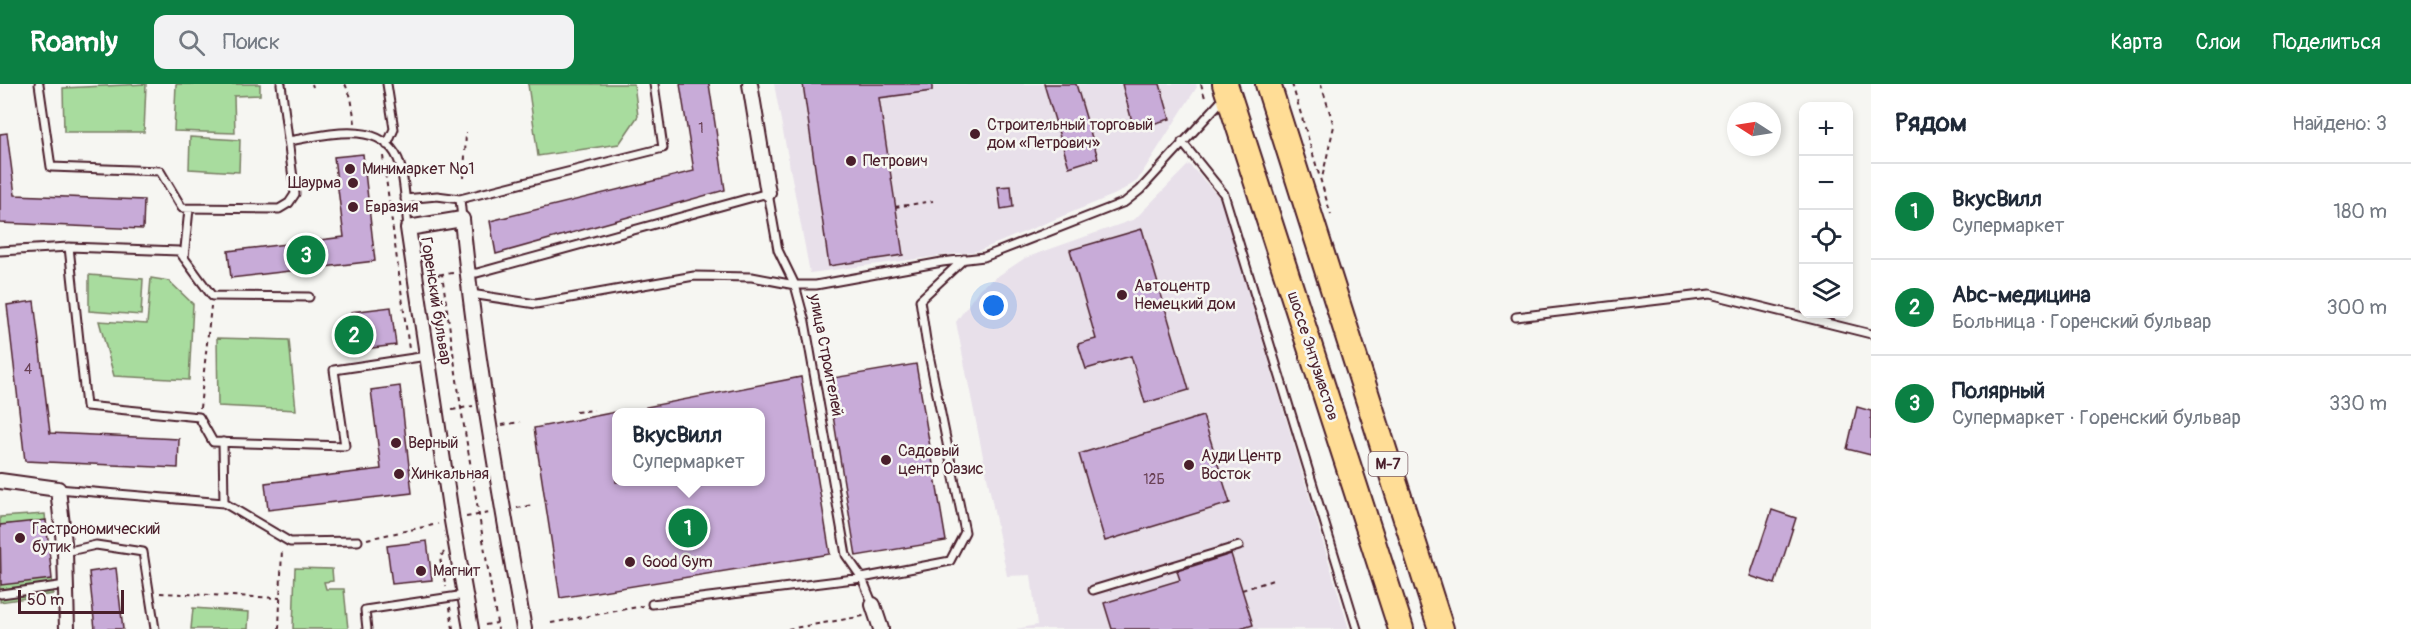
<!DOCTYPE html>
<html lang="ru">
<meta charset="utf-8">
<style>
body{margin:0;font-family:Pangolin,sans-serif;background:#f2f2f3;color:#1f2937}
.controls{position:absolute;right:18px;top:18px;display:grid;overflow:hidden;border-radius:12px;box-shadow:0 3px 9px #0003}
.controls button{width:54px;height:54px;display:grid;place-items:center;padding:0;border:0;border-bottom:2px solid #e0e1e3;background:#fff;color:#1f2937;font:30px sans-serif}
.compass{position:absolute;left:1727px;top:18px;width:54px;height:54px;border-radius:50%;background:#fff;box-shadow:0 3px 9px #0003;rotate:282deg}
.scale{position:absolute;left:18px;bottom:15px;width:106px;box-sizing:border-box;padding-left:6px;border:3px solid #4a1f2b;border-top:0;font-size:16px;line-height:21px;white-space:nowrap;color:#4a1f2b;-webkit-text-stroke:4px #f6f6f2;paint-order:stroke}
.you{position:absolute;left:994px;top:222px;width:21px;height:21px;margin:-15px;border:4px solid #fff;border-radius:50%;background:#1a73e8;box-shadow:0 0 0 9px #1a73e833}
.badge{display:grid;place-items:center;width:39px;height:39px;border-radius:50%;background:#0b8043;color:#fff;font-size:20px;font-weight:700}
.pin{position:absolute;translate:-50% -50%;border:3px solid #fff;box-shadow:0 2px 6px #0006}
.popup{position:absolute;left:612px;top:324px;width:153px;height:78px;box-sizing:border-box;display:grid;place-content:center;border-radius:12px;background:#fff;filter:drop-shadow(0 2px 4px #0005);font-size:20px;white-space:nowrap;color:#747a83}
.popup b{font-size:22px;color:#1f2937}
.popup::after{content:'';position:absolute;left:50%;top:100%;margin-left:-12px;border:12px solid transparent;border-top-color:#fff}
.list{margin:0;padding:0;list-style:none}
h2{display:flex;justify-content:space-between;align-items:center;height:78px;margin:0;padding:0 24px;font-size:26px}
h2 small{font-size:20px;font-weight:400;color:#747a83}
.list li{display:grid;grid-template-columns:39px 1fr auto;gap:18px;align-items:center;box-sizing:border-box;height:96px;padding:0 24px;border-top:2px solid #e0e1e3}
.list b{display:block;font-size:22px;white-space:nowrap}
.list p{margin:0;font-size:20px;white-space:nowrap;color:#747a83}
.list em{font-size:20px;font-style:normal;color:#747a83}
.icon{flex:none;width:33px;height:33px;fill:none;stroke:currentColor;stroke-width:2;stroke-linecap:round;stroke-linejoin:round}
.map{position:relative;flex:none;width:1871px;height:545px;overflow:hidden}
header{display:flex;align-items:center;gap:36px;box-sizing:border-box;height:84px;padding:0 30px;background:#0b8043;color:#fff}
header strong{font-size:28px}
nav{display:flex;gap:33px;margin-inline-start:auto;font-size:21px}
.search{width:420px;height:54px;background:#f2f2f3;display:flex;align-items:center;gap:15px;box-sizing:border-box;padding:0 21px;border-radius:12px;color:#747a83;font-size:22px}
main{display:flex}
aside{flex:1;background:#fff}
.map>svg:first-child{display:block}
.built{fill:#e8e0ea}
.green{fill:#a8dc9e;stroke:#797e64;stroke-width:1.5}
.building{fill:#c8abd8;stroke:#4a1f2b;stroke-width:1.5}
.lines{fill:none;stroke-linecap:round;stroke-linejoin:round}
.lane-casing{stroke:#4a1f2b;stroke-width:11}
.street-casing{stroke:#4a1f2b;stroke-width:18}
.highway-casing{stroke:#4a1f2b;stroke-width:28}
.path{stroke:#4a1f2b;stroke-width:2;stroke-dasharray:4.5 4.5;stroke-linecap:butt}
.lane{stroke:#f6f6f2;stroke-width:7}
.street{stroke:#f6f6f2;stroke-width:14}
.highway{stroke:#ffdd96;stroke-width:24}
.poi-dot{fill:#4a1f2b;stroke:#f6f6f2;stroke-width:2}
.labels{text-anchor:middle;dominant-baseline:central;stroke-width:5;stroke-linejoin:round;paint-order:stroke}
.number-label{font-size:14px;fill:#6a4256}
.shield{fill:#f6f6f2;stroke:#7e6067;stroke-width:1.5}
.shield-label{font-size:15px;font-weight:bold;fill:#4a1f2b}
.poi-label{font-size:16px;fill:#4a1f2b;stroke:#f6f6f2;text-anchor:start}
.street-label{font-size:16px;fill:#4a1f2b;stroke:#f6f6f2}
</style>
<header>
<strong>Roamly</strong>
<div class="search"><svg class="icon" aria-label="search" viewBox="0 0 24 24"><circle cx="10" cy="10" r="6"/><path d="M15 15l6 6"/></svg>Поиск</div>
<nav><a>Карта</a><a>Слои</a><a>Поделиться</a></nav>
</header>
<main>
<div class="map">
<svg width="1871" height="545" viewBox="0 0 1871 545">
<rect width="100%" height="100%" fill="#f6f6f2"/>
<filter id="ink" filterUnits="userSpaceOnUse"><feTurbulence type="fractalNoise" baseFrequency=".0167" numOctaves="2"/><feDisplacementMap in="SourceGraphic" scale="12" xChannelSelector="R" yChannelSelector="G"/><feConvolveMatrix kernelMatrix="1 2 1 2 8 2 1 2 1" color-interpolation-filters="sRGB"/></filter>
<g filter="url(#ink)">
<path class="built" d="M774,0h422l1,3 -60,94 -21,13 -138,57 -168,22z
M1189,80l31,34 129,431h-333l21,-4 -6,-50 -24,1 -51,-254 24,-34 45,-30 110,-39z"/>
<path class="green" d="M146,0l-2,48h-80l-1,-44z
M176,0h84v11l-26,1 1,37 -61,-2z
M528,0h106l4,32 -19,28 -81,12z
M190,53l50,3 -1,32 -50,-3z
M89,191l54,4 -2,36 -52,-4z
M151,194l18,3 24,23 -4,76 -75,-4 -15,-55 48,3z
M217,254l72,2 7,70 -78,-4z
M45,430l8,80 -53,8v-85z
M295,484l37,1 1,12 -9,1 2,7h18l4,40h-55z
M193,524l56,4 -1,17h-57z"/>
<path class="building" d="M680,0h29l16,106 -229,64 -6,-33 204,-50z
M803,0h129v7l-53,7 24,157 -74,11z
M1044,0h32l22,74 -29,9z
M1122,0h38l10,35 -36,10z
M7,49l8,62 129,5 -1,29 -143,-6v-89z
M363,70l12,107 -144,17 -3,-27 116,-14 -10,-80z
M1011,102l2,21 -12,2 -3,-22z
M1142,145l47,161 -44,13 -14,-47 -45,13 -8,-25 18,-5 -26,-89z
M34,217l16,132 129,6 -1,29 -153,-7 -18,-156z
M391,223l5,38 -40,5 -5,-38z
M916,280l30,177 -90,15 -29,-177z
M801,293l29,177 -270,44 -26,-170 82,-16v70h144v-70h-114v-5z
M400,302l12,107 -144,17 -3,-27 116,-14 -10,-79z
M1857,323l14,4v44l-24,-6z
M1203,332l27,87 -125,38 -26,-87z
M1772,426l24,8 -21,66 -25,-8z
M46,436l6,59 -51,6 -1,-60z
M427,457l5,39 -40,4 -5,-38z
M1231,470l22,71 -13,4h-128l-8,-26 76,-23 -3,-9z
M116,484l7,61h-28l-6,-57z"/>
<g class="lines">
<g class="lane-casing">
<path id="lane" d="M39,0l12,83 109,4 22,37 97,1 10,-6 6,-9 -14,-110
M288,57c34,-5 92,-23 110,18 7,16 8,51 10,69
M1182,58l42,52 133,435
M387,61l7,-16 -7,-45
M405,115l32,-3 23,3
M462,135l-2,-20 203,-51 -9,-64
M69,163l110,4 33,45 97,1
M0,167l69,-4 17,159 113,11 14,25 132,4 -11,-76 93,-14
M184,174l5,-49
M467,189h10l291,-80 10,57 17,35 10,37 41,233 16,23 11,27
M471,210l65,10 158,-28 58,1 43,8h21l126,-23 42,-5 141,-55 15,-12 85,-93
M1516,233l194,-23 161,40
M223,358l1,61
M58,405l166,14 66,39 68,-1
M65,468l31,-7 47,7 12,77
M1093,506l146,-44
M1,510l65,-9
M652,520l210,-26 88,-17 15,-29 -39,-192 -6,-40 44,-41
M367,545l-2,-19 100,-15"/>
</g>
<g class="street-casing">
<path id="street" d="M750,0l18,109
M0,397l58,8 7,63 2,77
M873,521l8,24
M471,545l-19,-108 -44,-293 54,-9c13,137 38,274 62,410"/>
</g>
<g class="highway-casing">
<path id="highway" d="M1225,0l176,545
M1268,0l173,545"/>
</g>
<path class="path" d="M312,0l1,3
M345,0l6,13 4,26
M1201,0l5,17
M1292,0l39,131
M1321,0l13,42 -12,52
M383,72l26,193
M464,94l2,-46
M895,123l38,-6
M453,189l-11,1 19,134 37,221
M428,193l14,-3
M200,324l11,-102
M452,326l21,-4
M576,328l18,-2
M502,341l18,-3
M517,424l16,-3
M466,433l24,-4
M367,455l71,-15
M444,468l-4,6 6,29
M1242,506l34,-11
M160,509l120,5
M450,523l3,22
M551,539l92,-17
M485,541l12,-2
M279,545l3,-81
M788,545l76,-13"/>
<use href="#lane" class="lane"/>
<use href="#street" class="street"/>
<use href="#highway" class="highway"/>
</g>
</g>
<g class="poi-dot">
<circle cx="975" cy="50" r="6"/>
<circle cx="851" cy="77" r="6"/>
<circle cx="350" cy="85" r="6"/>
<circle cx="353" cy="99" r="6"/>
<circle cx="353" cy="123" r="6"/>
<circle cx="1122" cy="211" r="6"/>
<circle cx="396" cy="359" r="6"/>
<circle cx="886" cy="376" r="6"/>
<circle cx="1189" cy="381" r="6"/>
<circle cx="399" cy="390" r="6"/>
<circle cx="20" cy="454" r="6"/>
<circle cx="630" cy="478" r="6"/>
<circle cx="421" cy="487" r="6"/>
</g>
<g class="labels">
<g class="number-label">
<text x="701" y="44">1</text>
<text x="28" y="285">4</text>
<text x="1154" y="395">12Б</text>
</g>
<rect class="shield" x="1368.5" y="368" width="39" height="24" rx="4.5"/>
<g class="shield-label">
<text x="1388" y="380">М-7</text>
</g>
<g class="poi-label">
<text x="987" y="41">Строительный торговый<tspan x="987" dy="18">дом «Петрович»</tspan></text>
<text x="863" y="77">Петрович</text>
<text x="362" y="85">Минимаркет №1</text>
<text x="341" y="99" text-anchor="end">Шаурма</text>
<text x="365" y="123">Евразия</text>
<text x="1134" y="202">Автоцентр<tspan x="1134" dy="18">Немецкий дом</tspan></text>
<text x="408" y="359">Верный</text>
<text x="898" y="367">Садовый<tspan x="898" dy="18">центр Оазис</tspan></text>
<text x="1201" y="372">Ауди Центр<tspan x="1201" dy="18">Восток</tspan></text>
<text x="411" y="390">Хинкальная</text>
<text x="32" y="445">Гастрономический<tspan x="32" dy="18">бутик</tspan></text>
<text x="642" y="478">Good Gym</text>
<text x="433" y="487">Магнит</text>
</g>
<g class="street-label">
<text transform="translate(436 217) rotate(81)">Горенский бульвар</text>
<text transform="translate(826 271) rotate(79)">улица Строителей</text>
<text transform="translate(1313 272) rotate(72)">шоссе Энтузиастов</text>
</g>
</g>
</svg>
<div class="controls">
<button>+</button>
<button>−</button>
<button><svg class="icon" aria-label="locate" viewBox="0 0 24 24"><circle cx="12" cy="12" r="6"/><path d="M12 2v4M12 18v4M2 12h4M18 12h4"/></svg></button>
<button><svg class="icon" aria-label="layers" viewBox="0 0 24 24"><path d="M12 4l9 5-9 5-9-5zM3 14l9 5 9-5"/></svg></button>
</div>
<svg class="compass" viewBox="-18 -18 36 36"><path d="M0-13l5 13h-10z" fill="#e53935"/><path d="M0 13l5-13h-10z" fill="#747a83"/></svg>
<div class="scale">50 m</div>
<div class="you"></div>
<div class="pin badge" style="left:688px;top:444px">1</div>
<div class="popup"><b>ВкусВилл</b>Супермаркет</div>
<div class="pin badge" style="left:354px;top:251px">2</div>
<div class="pin badge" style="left:306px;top:171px">3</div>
</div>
<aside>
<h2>Рядом<small>Найдено: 3</small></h2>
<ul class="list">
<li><span class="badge">1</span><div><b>ВкусВилл</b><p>Супермаркет</p></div><em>180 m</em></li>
<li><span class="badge">2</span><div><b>Abc-медицина</b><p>Больница · Горенский бульвар</p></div><em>300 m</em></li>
<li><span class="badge">3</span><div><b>Полярный</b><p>Супермаркет · Горенский бульвар</p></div><em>330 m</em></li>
</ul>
</aside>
</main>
